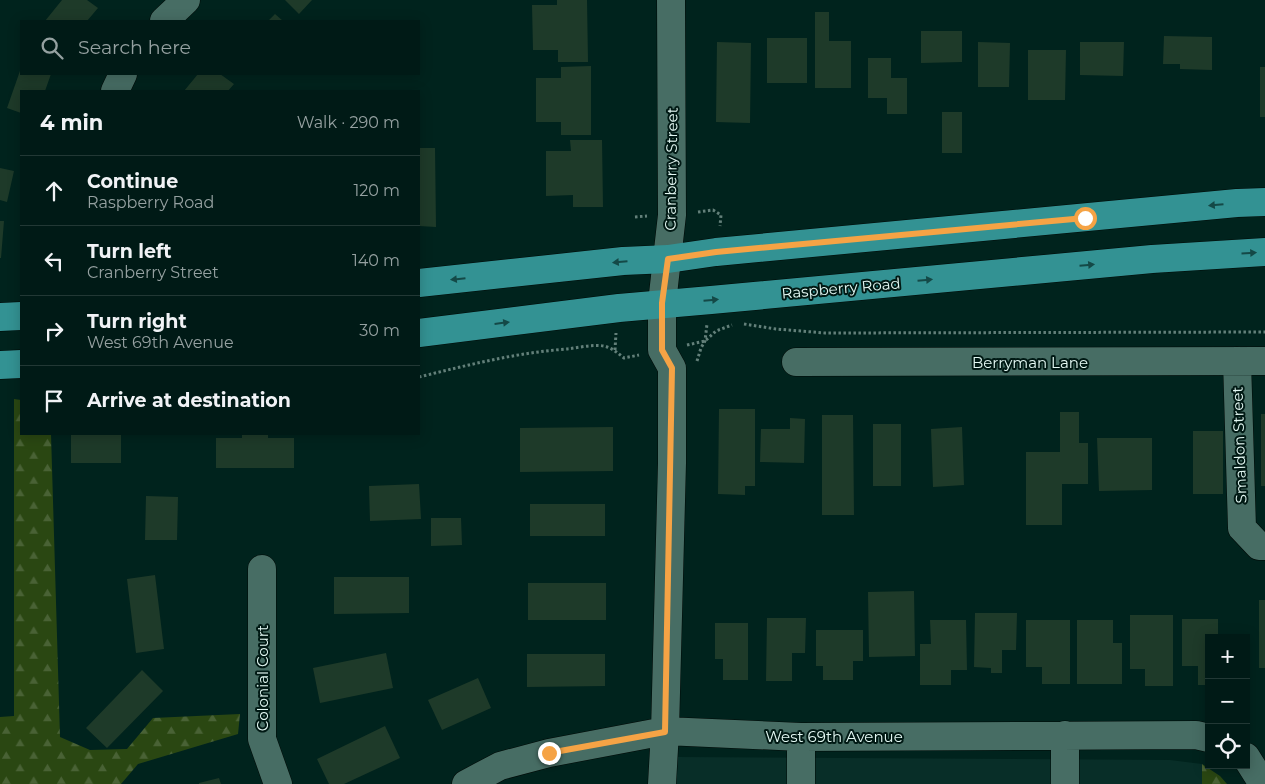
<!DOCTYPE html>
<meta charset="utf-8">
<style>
body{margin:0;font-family:Montserrat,sans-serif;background:#0a231f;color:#f1f3f6}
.controls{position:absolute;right:15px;bottom:15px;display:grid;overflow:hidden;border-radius:0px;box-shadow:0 2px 12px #0003}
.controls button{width:45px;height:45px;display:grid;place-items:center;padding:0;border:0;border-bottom:1px solid #223835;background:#001a16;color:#f1f3f6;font:25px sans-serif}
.stop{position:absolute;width:15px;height:15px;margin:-11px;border:4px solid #f5a345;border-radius:50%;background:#fff}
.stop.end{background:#f5a345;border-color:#fff;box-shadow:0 1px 5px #0008}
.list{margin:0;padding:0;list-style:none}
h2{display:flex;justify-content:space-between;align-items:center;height:65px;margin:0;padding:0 20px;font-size:21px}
h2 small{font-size:16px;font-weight:400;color:#95a1a1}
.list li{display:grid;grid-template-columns:32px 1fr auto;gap:15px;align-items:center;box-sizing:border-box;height:70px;padding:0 20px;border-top:1px solid #223835}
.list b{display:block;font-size:19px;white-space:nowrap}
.list p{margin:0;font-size:16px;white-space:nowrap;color:#95a1a1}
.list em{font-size:16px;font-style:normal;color:#95a1a1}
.icon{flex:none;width:28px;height:28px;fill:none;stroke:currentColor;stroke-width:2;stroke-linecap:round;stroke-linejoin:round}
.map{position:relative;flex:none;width:1265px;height:784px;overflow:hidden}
.search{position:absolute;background:#001a16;box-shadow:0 2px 12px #0003;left:20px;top:20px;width:400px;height:55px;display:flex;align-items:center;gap:12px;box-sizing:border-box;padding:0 18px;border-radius:0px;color:#95a1a1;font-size:19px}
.panel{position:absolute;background:#001a16;box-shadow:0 2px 12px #0003;left:20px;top:90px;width:400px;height:345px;border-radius:0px}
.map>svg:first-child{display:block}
.built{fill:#082e28}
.forest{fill:url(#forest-firs)}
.building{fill:#1e3a29}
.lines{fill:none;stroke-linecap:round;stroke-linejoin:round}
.minor-casing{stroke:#000a07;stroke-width:29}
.major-casing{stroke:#000a07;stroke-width:29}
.path{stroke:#63807a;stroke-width:3;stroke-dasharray:2.5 2.5;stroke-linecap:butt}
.minor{stroke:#476d64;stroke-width:28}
.major{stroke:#339293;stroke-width:28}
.oneway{fill:#144947}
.route{stroke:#f5a345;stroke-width:6}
.labels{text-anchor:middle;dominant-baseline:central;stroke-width:4;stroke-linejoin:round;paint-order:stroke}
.street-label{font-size:15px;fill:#e4f9f4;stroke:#001914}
</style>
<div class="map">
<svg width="1265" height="784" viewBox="0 0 1265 784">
<defs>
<pattern id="forest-firs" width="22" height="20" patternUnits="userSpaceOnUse" patternTransform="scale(1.25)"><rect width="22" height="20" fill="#2a4712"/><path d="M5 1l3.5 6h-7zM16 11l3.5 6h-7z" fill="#496235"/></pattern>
</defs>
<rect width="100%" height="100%" fill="#00231d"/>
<path class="built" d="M676,757l494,3 32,4v20h-526z"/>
<path class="forest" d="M14,399l7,1v34h30l9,303 30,13 37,-1 26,-31 87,-4 -2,20 -100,30 -17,20h-121v-67l14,-1z
M1202,764l18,12 7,8h-25z"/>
<path class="building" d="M62,0h25l11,8 -11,13h-42z
M285,0h27l-13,14z
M557,0h30l1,62h-30v-12h-25l-1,-45h25z
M815,12h14v29h22v47h-36z
M275,14l8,7h-15z
M921,31h41v31l-41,1z
M1164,36l48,1v33l-32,-1v-5h-17z
M767,38h40v45h-40z
M717,42l34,1 -1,80 -34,-1z
M978,42l32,1 -1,44h-31z
M1080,42h44l-1,34 -43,-1z
M1028,50h38l-1,50h-37z
M868,58h23v20h16v36h-20v-16h-19z
M591,66v69h-30v-13h-25v-44h25v-11z
M1260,67h5v50h-5z
M21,68v6h30l-6,17h-24v22l-14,-5z
M198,74h22l14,10 -6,7h-44z
M942,112h20v41h-20z
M570,140h32l1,67h-30v-12l-27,1v-45h25z
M419,148h16l1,79 -17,-1z
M0,168l14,3 -7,31 -7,-2z
M0,221h4l-3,37h-1z
M719,409h36v77h-10v9l-27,-1z
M1060,412h19v31h9v41h-26v41h-36v-73h34z
M1261,414h4v72h-4z
M822,415h31l1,100h-32z
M790,418l15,1 -1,44 -44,-1 1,-33h29z
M873,424h28v62h-28z
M613,427v44l-93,1v-44z
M962,427l2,58 -31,2 -2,-58z
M1193,431h30v63h-30z
M71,434h50v29h-50z
M242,434h26v4h26v30h-78v-30h26z
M1097,438h55v52l-53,1z
M419,484l2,35 -51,2 -1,-35z
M146,496l32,1 -1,43h-32z
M530,504h75v32h-75z
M431,518h30l1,27 -31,1z
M155,575l9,74 -28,4 -9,-74z
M334,577h75v36l-75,1z
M528,583h78v37h-78z
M914,591l1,65 -46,1 -1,-65z
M1259,600h6v68h-6z
M975,613h42l-1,37h-14v23h-11v-5l-17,-1z
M1130,615h43v71h-28v-17h-15z
M767,618h39l-1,35h-13v28h-26z
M1182,619h36v19h-9v47h-11v-19h-16z
M930,620h36l1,50h-16v15h-31v-41h11z
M1026,620h44v64h-28v-17h-16z
M1077,620h36v23h9v41h-45z
M715,623h33v57h-25v-21h-8z
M816,630h47v31h-10v19h-30v-14h-7z
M386,653l7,35 -73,15 -7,-35z
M527,654h78v32l-78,1z
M142,670l21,21 -56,57 -21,-20z
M478,678l13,30 -49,22 -14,-30z
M385,726l15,32 -56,26h-15l-12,-25z
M219,778l2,6h-22v-1z"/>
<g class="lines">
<g class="minor-casing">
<path id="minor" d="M164,21l22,-21
M115,91l8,-17
M1237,361l5,167 17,18h6
M796,362l469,-1
M262,569v170l16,45
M1065,735v49
M1246,757l17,27
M466,784l34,-18 49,-13 116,-22 136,6 395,-2 13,3
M662,784l3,-53 7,-268v-95l-10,-18v-47l10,-88 -1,-215
M801,784v-47"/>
</g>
<g class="major-casing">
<path id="major" d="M419,283l204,-22 45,-2 48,-7 521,-49 28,-1
M0,317l21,-1
M419,333l200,-25 92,-8 441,-41 113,-7
M0,365l21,-1"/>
</g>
<path class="path" d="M698,212l15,-2 8,5 -1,11
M635,217l12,-1
M744,324l32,5 49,4 440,-1
M687,345l18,-4 11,-10 16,-6
M615,350l1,-17
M697,361l4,-13 4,-7 2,-17
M419,377c49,-12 96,-24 147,-28 12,-1 26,-5 38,-3 8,2 14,7 20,12l15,-3"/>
<use href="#minor" class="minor"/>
<use href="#major" class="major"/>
</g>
<defs><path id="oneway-solid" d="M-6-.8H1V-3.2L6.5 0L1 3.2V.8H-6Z" transform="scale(1.25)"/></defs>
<g class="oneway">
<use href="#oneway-solid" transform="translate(1216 205) rotate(175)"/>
<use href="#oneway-solid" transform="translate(1249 253) rotate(-3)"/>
<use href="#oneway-solid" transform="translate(620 262) rotate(175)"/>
<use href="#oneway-solid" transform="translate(1087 265) rotate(-5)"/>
<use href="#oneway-solid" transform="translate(458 279) rotate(174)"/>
<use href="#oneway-solid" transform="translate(925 280) rotate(-5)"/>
<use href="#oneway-solid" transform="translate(711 300) rotate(-5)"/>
<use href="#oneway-solid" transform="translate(502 323) rotate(-7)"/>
</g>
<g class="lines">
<path class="route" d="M549,753l116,-21 7,-364 -10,-18v-47l6,-44 48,-7 369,-34"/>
</g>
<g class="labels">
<g class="street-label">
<text transform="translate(671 169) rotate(-89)">Cranberry Street</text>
<text transform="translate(841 288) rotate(-5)">Raspberry Road</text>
<text x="1030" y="362">Berryman Lane</text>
<text transform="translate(1239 445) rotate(-92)">Smaldon Street</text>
<text transform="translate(262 678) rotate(-90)">Colonial Court</text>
<text x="834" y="736">West 69th Avenue</text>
</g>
</g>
</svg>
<div class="controls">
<button>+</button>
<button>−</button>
<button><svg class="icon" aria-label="locate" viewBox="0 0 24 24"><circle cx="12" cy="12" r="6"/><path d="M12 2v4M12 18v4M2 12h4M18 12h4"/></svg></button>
</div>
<div class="stop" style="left:1085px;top:218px"></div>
<div class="stop end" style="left:549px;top:753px"></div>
<div class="search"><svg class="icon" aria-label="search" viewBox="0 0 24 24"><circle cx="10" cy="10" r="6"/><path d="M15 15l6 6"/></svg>Search here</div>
<section class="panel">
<h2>4 min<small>Walk · 290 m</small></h2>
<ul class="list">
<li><svg class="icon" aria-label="ahead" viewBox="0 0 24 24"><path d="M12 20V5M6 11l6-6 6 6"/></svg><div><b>Continue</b><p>Raspberry Road</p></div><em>120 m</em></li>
<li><svg class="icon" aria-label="left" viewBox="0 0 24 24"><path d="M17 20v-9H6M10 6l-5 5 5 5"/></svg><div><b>Turn left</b><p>Cranberry Street</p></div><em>140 m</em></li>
<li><svg class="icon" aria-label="right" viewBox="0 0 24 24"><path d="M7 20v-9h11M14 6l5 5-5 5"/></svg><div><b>Turn right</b><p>West 69th Avenue</p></div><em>30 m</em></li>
<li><svg class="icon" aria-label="arrive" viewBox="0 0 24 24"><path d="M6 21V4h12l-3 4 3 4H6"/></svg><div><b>Arrive at destination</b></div></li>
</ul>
</section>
</div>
